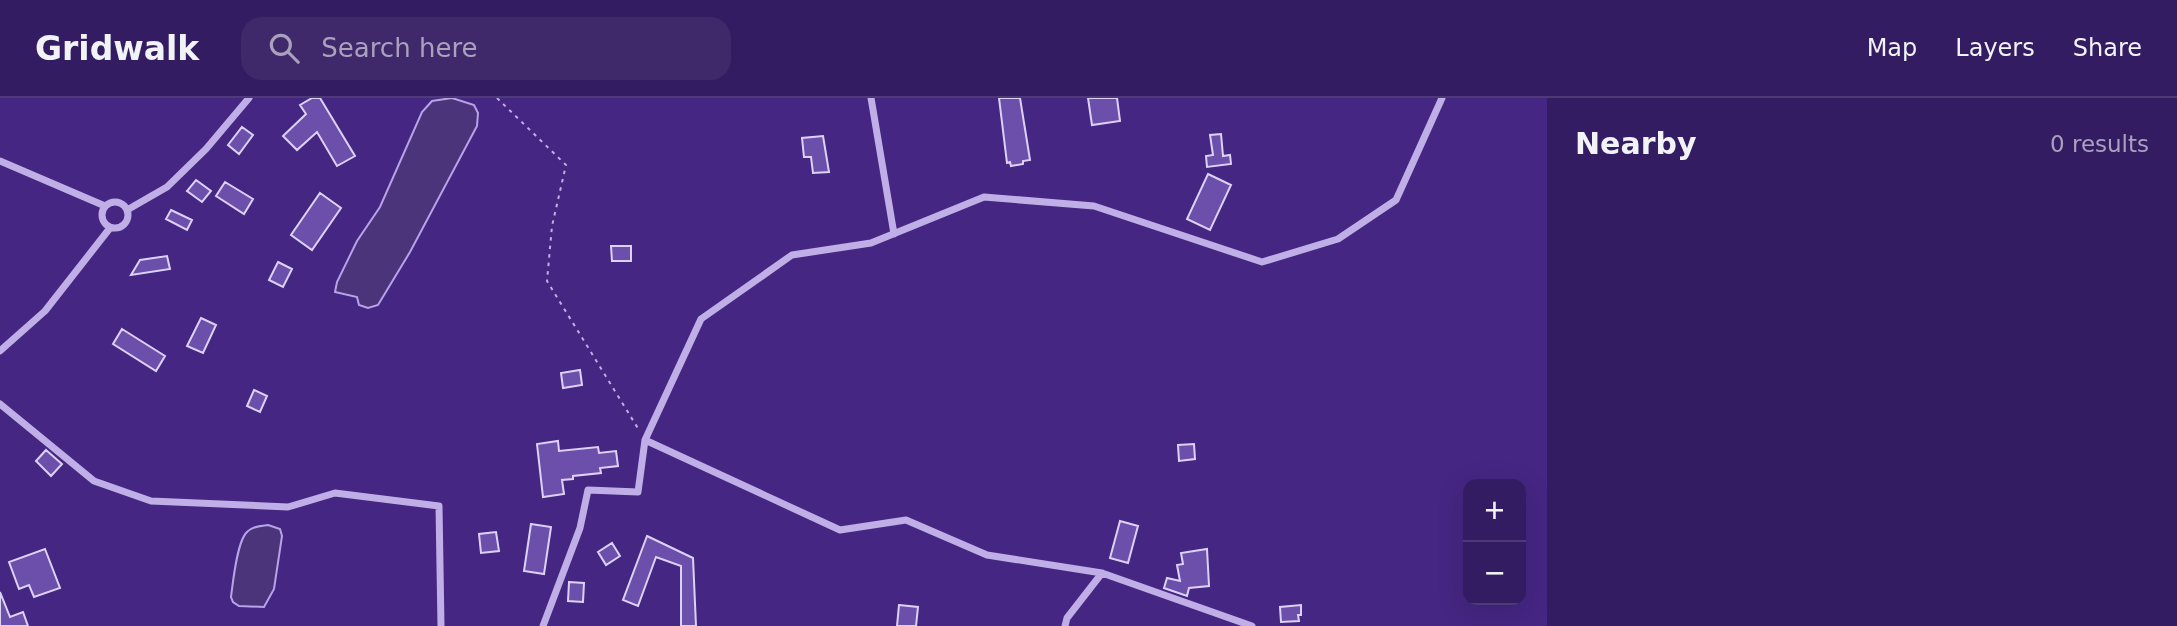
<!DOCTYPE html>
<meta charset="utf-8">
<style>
body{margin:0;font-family:"DejaVu Sans",sans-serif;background:#3f296b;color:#f1f3f6}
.controls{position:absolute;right:21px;bottom:21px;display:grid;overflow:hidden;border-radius:14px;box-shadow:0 7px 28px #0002}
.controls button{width:63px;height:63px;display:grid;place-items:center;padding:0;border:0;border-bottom:2px solid #4e3a77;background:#341c62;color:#f1f3f6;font:35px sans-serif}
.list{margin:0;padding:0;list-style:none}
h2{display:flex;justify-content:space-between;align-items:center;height:91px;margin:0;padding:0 28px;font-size:30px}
h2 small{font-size:23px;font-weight:400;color:#a9a1be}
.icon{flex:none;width:38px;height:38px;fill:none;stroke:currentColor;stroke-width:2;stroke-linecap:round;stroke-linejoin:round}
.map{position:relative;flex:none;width:1547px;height:528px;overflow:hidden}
header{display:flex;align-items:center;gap:42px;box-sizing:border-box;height:98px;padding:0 35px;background:#341c62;border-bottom:2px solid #4e3a77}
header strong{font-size:33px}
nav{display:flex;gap:38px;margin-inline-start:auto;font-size:24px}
.search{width:490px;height:63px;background:#3f296b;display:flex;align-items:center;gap:18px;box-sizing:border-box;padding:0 24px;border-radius:21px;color:#a9a1be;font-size:26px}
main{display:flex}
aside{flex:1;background:#341c62}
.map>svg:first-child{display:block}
.water{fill:#4b3479;stroke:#b8a2e8;stroke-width:2}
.building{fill:#6c4eab;stroke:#ddd2f6;stroke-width:2}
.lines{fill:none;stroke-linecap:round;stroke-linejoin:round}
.path{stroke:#c0aee7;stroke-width:2;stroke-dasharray:3.5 5;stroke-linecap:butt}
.minor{stroke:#c0aee7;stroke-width:7}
</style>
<header>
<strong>Gridwalk</strong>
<div class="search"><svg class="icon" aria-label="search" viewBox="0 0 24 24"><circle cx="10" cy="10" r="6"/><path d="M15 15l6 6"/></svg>Search here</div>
<nav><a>Map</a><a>Layers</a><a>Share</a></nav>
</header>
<main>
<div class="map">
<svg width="1547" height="528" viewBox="0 0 1547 528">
<rect width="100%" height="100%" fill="#452683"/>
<path class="water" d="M452,0l22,7 4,8 -1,13 -67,126 -32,53 -10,3 -9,-3 -2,-8 -22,-5 2,-10 20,-41 23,-34 42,-95 10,-11z
M268,427l12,4 2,7 -8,53 -10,18 -25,-1 -6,-4 -2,-5c2,-15 6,-56 16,-65 5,-6 14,-6 21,-7z"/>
<path class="building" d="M312,0h8l35,58 -18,10 -20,-34 -20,18 -14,-14 23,-22 -6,-9z
M999,0h21l10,62 -7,1v3l-12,2 -1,-4 -3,1z
M1088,0h29l3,23 -28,4z
M242,29l11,8 -14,19 -11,-9z
M1221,36l2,22 7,-1 1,9 -24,3 -1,-11 7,-1 -3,-20z
M823,38l6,36 -16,1 -2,-16h-7l-2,-19z
M1208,76l23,11 -21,45 -23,-11z
M196,82l15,11 -9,11 -15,-11z
M225,84l28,17 -9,15 -28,-18z
M320,95l21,15 -29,42 -21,-15z
M171,112l21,10 -5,10 -21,-11z
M611,148h20v15h-19z
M167,158l3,13 -39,6 9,-15z
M278,164l14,7 -9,18 -14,-7z
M201,220l15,7 -13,28 -16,-7z
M122,231l43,27 -9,15 -43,-27z
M580,272l2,15 -19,3 -2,-15z
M254,292l13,6 -7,16 -13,-6z
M558,343l1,10 39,-4 1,6 17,-2 2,15 -18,2 1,5 -28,3v3l-11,1 2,14 -21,3 -6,-53z
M1194,346l1,15 -16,2 -1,-16z
M46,352l16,14 -11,12 -15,-15z
M1120,423l18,5 -10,37 -18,-5z
M531,426l20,3 -7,47 -20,-3z
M496,434l3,19 -18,2 -2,-19z
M647,438l46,22 3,68h-15v-60l-25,-9 -18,49 -15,-6z
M612,445l8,13 -14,9 -8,-13z
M45,451l15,39 -26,9 -5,-12 -10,4 -10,-27z
M1207,451l2,37 -20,2 -2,8 -23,-8 3,-10 13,3 -3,-16 6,-1 -2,-11z
M569,484l15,1 -1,19 -15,-1z
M0,494l10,25 13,-5 5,14h-28z
M899,507l19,2 -2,19h-19z
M1301,507v10h-3l1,6 -18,1 -1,-15z"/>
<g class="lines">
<path class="path" d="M497,0l69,67 -14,61 -5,55 92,149"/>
<path class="minor" d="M871,0l23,136
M0,63l105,45
M102 117a13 13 0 1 1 26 0a13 13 0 1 1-26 0Z
M127,112l40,-23 39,-38 43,-51
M0,253l45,-40 65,-83
M0,306l94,77 57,20 137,6 47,-14 104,13 2,120
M645,342l56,-121 91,-64 79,-12 113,-46 110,9 168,56 76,-23 58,-39 46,-102
M543,528l37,-98 8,-38 50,2 7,-52 195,90 66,-10 81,35 115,18
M1065,528l2,-8 35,-45 150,53"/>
</g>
</svg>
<div class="controls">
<button>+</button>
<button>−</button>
</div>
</div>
<aside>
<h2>Nearby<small>0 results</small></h2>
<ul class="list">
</ul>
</aside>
</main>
